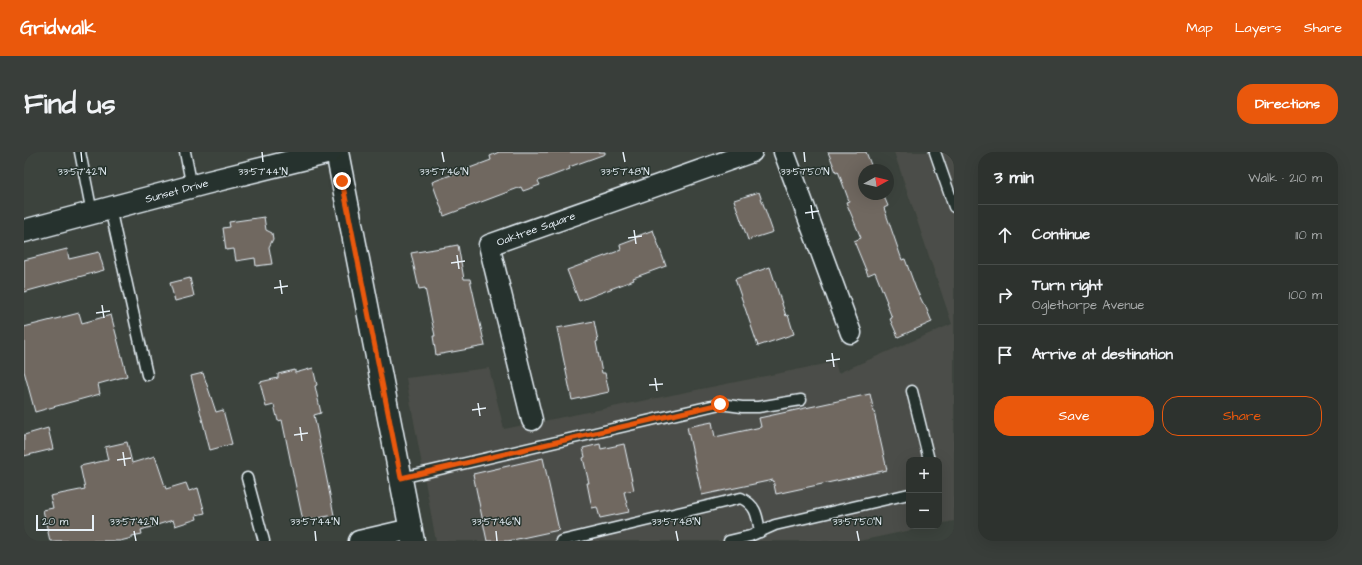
<!DOCTYPE html>
<meta charset="utf-8">
<style>
body{margin:0;font-family:"Architects Daughter",sans-serif;background:#393e3a;color:#f1f3f6}
.controls{position:absolute;right:12px;bottom:12px;display:grid;overflow:hidden;border-radius:8px;box-shadow:0 4px 16px #0002}
.controls button{width:36px;height:36px;display:grid;place-items:center;padding:0;border:0;border-bottom:1px solid #484d4a;background:#2d322e;color:#f1f3f6;font:20px sans-serif}
.compass{position:absolute;left:834px;top:12px;width:36px;height:36px;border-radius:50%;background:#2d322e;box-shadow:0 4px 16px #0002;rotate:82deg}
.scale{position:absolute;left:12px;bottom:10px;width:58px;box-sizing:border-box;padding-left:4px;border:2px solid #e8f1f8;border-top:0;font-size:11px;line-height:14px;white-space:nowrap;color:#e8f1f8;-webkit-text-stroke:3px #26332d;paint-order:stroke}
.stop{position:absolute;width:12px;height:12px;margin:-9px;border:3px solid #ea580c;border-radius:50%;background:#fff}
.stop.end{background:#ea580c;border-color:#fff;box-shadow:0 1px 4px #0008}
.list{margin:0;padding:0;list-style:none}
h2{display:flex;justify-content:space-between;align-items:center;height:52px;margin:0;padding:0 16px;font-size:17px}
h2 small{font-size:13px;font-weight:400;color:#a7aaaa}
.list li{display:grid;grid-template-columns:26px 1fr auto;gap:12px;align-items:center;box-sizing:border-box;height:60px;padding:0 16px;border-top:1px solid #484d4a}
.list b{display:block;font-size:15px;white-space:nowrap}
.list p{margin:0;font-size:13px;white-space:nowrap;color:#a7aaaa}
.list em{font-size:13px;font-style:normal;color:#a7aaaa}
.actions{display:flex;gap:8px;padding:12px 16px}
.actions a{flex:1;padding:9px 0;border:1px solid #ea580c;border-radius:16px;text-align:center;font-size:14px;color:#ea580c}
.actions .main{background:#ea580c;color:#fff}
.icon{flex:none;width:22px;height:22px;fill:none;stroke:currentColor;stroke-width:2;stroke-linecap:round;stroke-linejoin:round}
.map{position:relative;flex:none;width:930px;height:389px;overflow:hidden;border-radius:16px}
header{display:flex;align-items:center;gap:24px;box-sizing:border-box;height:56px;padding:0 20px;background:#ea580c;color:#fff}
header strong{font-size:19px}
nav{display:flex;gap:22px;margin-inline-start:auto;font-size:14px}
.intro{display:flex;align-items:center;justify-content:space-between;box-sizing:border-box;height:96px;padding:0 24px}
h1{margin:0;font-size:28px}
.button{padding:10px 18px;border-radius:16px;background:#ea580c;color:#fff;font-size:14px;font-weight:700}
main{display:flex;gap:24px;padding:0 24px}
aside{flex:1;background:#2d322e;border-radius:16px;box-shadow:0 4px 16px #0002}
.map>svg:first-child{display:block}
.built{fill:#4b4e48}
.building{fill:#6f6761;stroke:#e8f1f8}
.lines{fill:none;stroke-linecap:round;stroke-linejoin:round}
.lane-casing{stroke:#e8f1f8;stroke-width:13}
.street-casing{stroke:#e8f1f8;stroke-width:23}
.secondary-casing{stroke:#e8f1f8;stroke-width:25}
.lane{stroke:#26332d;stroke-width:10}
.street{stroke:#26332d;stroke-width:20}
.secondary{stroke:#26332d;stroke-width:22}
.route{stroke:#ea580c;stroke-width:5}
.ticks{fill:none;stroke:#e8f1f8;stroke-width:1.5}
.labels{text-anchor:middle;dominant-baseline:central;stroke-width:3;stroke-linejoin:round;paint-order:stroke}
.street-label{font-size:11px;fill:#e8f1f8;stroke:#26332d}
.ticks-label{font-size:10px;text-anchor:middle;fill:#e8f1f8;stroke:#26332d;stroke-width:3;stroke-linejoin:round;paint-order:stroke}
</style>
<header>
<strong>Gridwalk</strong>
<nav><a>Map</a><a>Layers</a><a>Share</a></nav>
</header>
<div class="intro"><h1>Find us</h1><a class="button">Directions</a></div>
<main>
<div class="map">
<svg width="930" height="389" viewBox="0 0 930 389">
<rect width="100%" height="100%" fill="#3c433d"/>
<filter id="ink" filterUnits="userSpaceOnUse"><feTurbulence type="fractalNoise" baseFrequency=".025" numOctaves="2"/><feDisplacementMap in="SourceGraphic" scale="8" xChannelSelector="R" yChannelSelector="G"/><feConvolveMatrix kernelMatrix="1 2 1 2 8 2 1 2 1" color-interpolation-filters="sRGB"/></filter>
<g filter="url(#ink)">
<path class="built" d="M870,0h60v369l-15,3v-64h-30v66h22l-72,15h-423l-30,-163 83,-10 15,61 331,-67 3,11 114,-49z"/>
<path class="building" d="M475,0h106v2l-36,13 1,2 -32,12 2,4 -17,6 -2,-4 -77,29 -12,-34 59,-22 -1,-4z
M804,0h38l7,18h-9v24h19l5,12 -4,2 18,52 3,-1 11,30 8,16h1l7,17 -34,15 -8,-18 2,-1 -6,-16h1l-12,-30 -7,3 -14,-34 7,-3 -15,-36 3,-1 -11,-30 -2,1z
M735,40l14,40 -25,8 -14,-40z
M240,65l2,13 6,3 1,6 -4,8 3,17 -16,2 -1,-8 -19,3 -2,-12 -8,1 -3,-22 7,-1 -1,-5z
M629,78l13,36 -33,12 1,2 -55,21 -12,-31 54,-20 -1,-5 16,-6 -1,-2z
M434,93l6,34h6l15,67 -49,9 -3,-19h2l-10,-48 -6,1 -8,-36z
M43,97l2,10 30,-7 5,18 -80,22v-32z
M746,115l16,49 2,-1 6,19 -36,12 -23,-67z
M166,126l4,18 -19,5 -5,-18z
M55,161l3,10 29,-8 16,61 -29,8 2,10 -65,18 -11,-41v-44z
M570,169l4,20 -2,1 6,31h3l4,19 -37,8 -15,-72z
M289,216l4,17 -2,1 6,27 -7,2 20,100 -31,6 -21,-101 -4,1 -4,-16 -8,2 -6,-25 18,-4v-4l17,-4v3z
M179,221l13,39 7,-2 9,34 -22,6 -19,-74z
M846,242l17,76 -111,24 -3,-14 -71,15 -15,-68 25,-5 3,15 46,-10 -2,-9z
M24,276l5,21 -29,7v-21z
M103,290l5,21 23,-7 11,33 20,-6 3,8 9,-3 7,25 -9,2 1,4 -22,7 -2,-6 -32,10 1,4 -10,2v2l-12,3h-70l-7,-31 10,-2 -3,-12 35,-7 -5,-23 28,-6 -3,-13z
M576,292l1,5 23,-5 10,46 -10,2 5,20 -29,6 -3,-11 -5,1 -5,-25h2l-6,-25 2,-1 -2,-9z
M519,306l16,72 -51,11h-21l-14,-67z"/>
<g class="lines">
<g class="lane-casing">
<path id="lane" d="M56,0l12,61
M161,0l7,35
M911,0l19,55
M86,56l37,167
M888,239l17,69
M223,326l17,63
M377,326l319,-74 22,3h16l43,-7
M537,389l180,-43c16,8 16,18 19,34
M705,389l21,-5 25,-11 134,-31"/>
</g>
<g class="street-casing">
<g id="street">
<path d="M760,0l67,181"/>
<path id="s1" d="M508,268l-43,-175 263,-93"/>
<path d="M335,389l52,-12"/>
</g>
</g>
<g class="secondary-casing">
<g id="secondary">
<path d="M313,0l76,389"/>
<path id="s2" d="M0,79l181,-48 125,-31"/>
</g>
</g>
<use href="#lane" class="lane"/>
<use href="#street" class="street"/>
<use href="#secondary" class="secondary"/>
</g>
</g>
<g class="lines" filter="url(#ink)">
<path class="route" d="M318,29l59,297 319,-74"/>
</g>
<path class="ticks" d="M57,0l1,10M238,0l1,10M418,0l2,10M599,0l2,10M780,0l1,10M787,53l2,14M781,61l14,-2M610,78l2,14M604,86l14,-2M433,103l2,14M427,111l14,-2M256,128l2,14M250,136l14,-2M78,153l2,13M72,161l14,-2M808,201l2,14M802,209l14,-2M631,226l2,13M625,233l14,-1M454,251l2,13M448,258l14,-2M276,275l2,14M270,283l14,-2M99,300l2,14M93,308l14,-2M110,379l2,10M291,379l1,10M472,379l1,10M652,379l2,10M833,379l2,10"/>
<g class="labels">
<g class="street-label">
<text stroke="none"><textPath href="#s2" startOffset="158">Sunset Drive</textPath></text>
<text stroke="none"><textPath href="#s1" startOffset="230">Oaktree Square</textPath></text>
</g>
</g>
<g class="ticks-label">
<text x="58" y="23">33°57'42"N</text>
<text x="239" y="23">33°57'44"N</text>
<text x="420" y="23">33°57'46"N</text>
<text x="601" y="23">33°57'48"N</text>
<text x="781" y="23">33°57'50"N</text>
<text x="110" y="373">33°57'42"N</text>
<text x="291" y="373">33°57'44"N</text>
<text x="472" y="373">33°57'46"N</text>
<text x="652" y="373">33°57'48"N</text>
<text x="833" y="373">33°57'50"N</text>
</g>
</svg>
<div class="controls">
<button>+</button>
<button>−</button>
</div>
<svg class="compass" viewBox="-18 -18 36 36"><path d="M0-13l5 13h-10z" fill="#e53935"/><path d="M0 13l5-13h-10z" fill="#a7aaaa"/></svg>
<div class="scale">20 m</div>
<div class="stop" style="left:696px;top:252px"></div>
<div class="stop end" style="left:318px;top:29px"></div>
</div>
<aside>
<h2>3 min<small>Walk · 210 m</small></h2>
<ul class="list">
<li><svg class="icon" aria-label="ahead" viewBox="0 0 24 24"><path d="M12 20V5M6 11l6-6 6 6"/></svg><div><b>Continue</b></div><em>110 m</em></li>
<li><svg class="icon" aria-label="right" viewBox="0 0 24 24"><path d="M7 20v-9h11M14 6l5 5-5 5"/></svg><div><b>Turn right</b><p>Oglethorpe Avenue</p></div><em>100 m</em></li>
<li><svg class="icon" aria-label="arrive" viewBox="0 0 24 24"><path d="M6 21V4h12l-3 4 3 4H6"/></svg><div><b>Arrive at destination</b></div></li>
</ul>
<div class="actions"><a class="main">Save</a><a>Share</a></div>
</aside>
</main>
